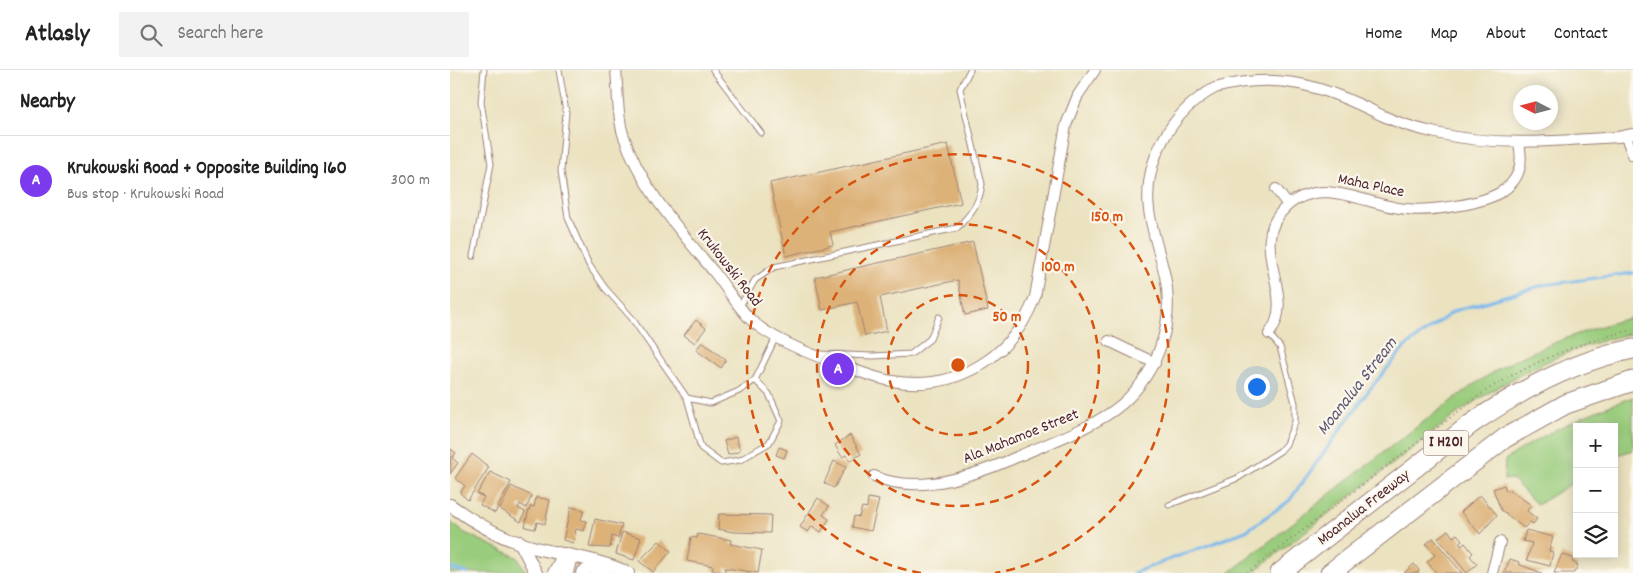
<!DOCTYPE html>
<meta charset="utf-8">
<style>
body{margin:0;font-family:Dekko,sans-serif;background:#f2f2f2;color:#222}
.controls{position:absolute;right:15px;bottom:15px;display:grid;overflow:hidden;border-radius:0px;box-shadow:0 2px 12px #0003}
.controls button{width:45px;height:45px;display:grid;place-items:center;padding:0;border:0;border-bottom:1px solid #e0e0e0;background:#fff;color:#222;font:25px sans-serif}
.compass{position:absolute;left:1063px;top:15px;width:45px;height:45px;border-radius:50%;background:#fff;box-shadow:0 2px 12px #0003;rotate:276deg}
.you{position:absolute;left:806px;top:316px;width:18px;height:18px;margin:-12px;border:4px solid #fff;border-radius:50%;background:#1a73e8;box-shadow:0 0 0 8px #1a73e833}
.badge{display:grid;place-items:center;width:32px;height:32px;border-radius:50%;background:#7c3aed;color:#fff;font-size:16px;font-weight:700}
.pin{position:absolute;translate:-50% -50%;border:2px solid #fff;box-shadow:0 1px 5px #0006}
.list{margin:0;padding:0;list-style:none}
h2{display:flex;justify-content:space-between;align-items:center;height:65px;margin:0;padding:0 20px;font-size:21px}
h2 small{font-size:16px;font-weight:400;color:#767676}
.list li{display:grid;grid-template-columns:32px 1fr auto;gap:15px;align-items:center;box-sizing:border-box;height:90px;padding:0 20px;border-top:1px solid #e0e0e0}
.list b{display:block;font-size:19px;white-space:nowrap}
.list p{margin:0;font-size:16px;white-space:nowrap;color:#767676}
.list em{font-size:16px;font-style:normal;color:#767676}
.icon{flex:none;width:28px;height:28px;fill:none;stroke:currentColor;stroke-width:2;stroke-linecap:round;stroke-linejoin:round}
.map{position:relative;flex:none;width:1183px;height:503px;overflow:hidden}
header{display:flex;align-items:center;gap:30px;box-sizing:border-box;height:70px;padding:0 25px;background:#fff;border-bottom:1px solid #e0e0e0}
header strong{font-size:24px}
nav{display:flex;gap:28px;margin-inline-start:auto;font-size:18px}
.search{width:350px;height:45px;background:#f2f2f2;display:flex;align-items:center;gap:12px;box-sizing:border-box;padding:0 18px;border-radius:0px;color:#767676;font-size:19px}
main{display:flex}
aside{flex:1;background:#fff}
.map>svg:first-child{display:block}
.green{fill:#99cc7c;stroke:#727654}
.lines{fill:none;stroke-linecap:round;stroke-linejoin:round}
.stream{stroke:#78b8ec;stroke-width:3}
.building{fill:#ddb279}
.service-casing{stroke:#9a8076;stroke-width:7}
.minor-casing{stroke:#9a8076;stroke-width:12}
.tertiary-casing{stroke:#9a8076;stroke-width:14}
.motorway-casing{stroke:#9a8076;stroke-width:21}
.path{stroke:#9a8076;stroke-width:2;stroke-dasharray:1 4;stroke-linecap:butt}
.service{stroke:#fff;stroke-width:5}
.minor{stroke:#fff;stroke-width:10}
.tertiary{stroke:#fff;stroke-width:12}
.motorway{stroke:#fff;stroke-width:19}
.ring{fill:none;stroke:#d8530f;stroke-width:2.5;stroke-dasharray:9 6}
.labels{text-anchor:middle;dominant-baseline:central;stroke-width:4.5;stroke-linejoin:round;paint-order:stroke}
.shield{fill:#fbf7ec;stroke:#7f6065;stroke-width:1}
.shield-label{font-size:15px;font-weight:bold;fill:#4a1f2b}
.street-label{font-size:16px;fill:#4a1f2b;stroke:#fbf7ec}
.water-label{font-size:18px;font-style:italic;fill:#5a556f;stroke:#fbf7ec}
.centre{fill:#d8530f;stroke:#fbf7ec;stroke-width:2.5}
.ring-label{font-size:15px;text-anchor:middle;font-weight:bold;fill:#d8530f;stroke:#fbf7ec;stroke-width:4.5;stroke-linejoin:round;paint-order:stroke}
</style>
<header>
<strong>Atlasly</strong>
<div class="search"><svg class="icon" aria-label="search" viewBox="0 0 24 24"><circle cx="10" cy="10" r="6"/><path d="M15 15l6 6"/></svg>Search here</div>
<nav><a>Home</a><a>Map</a><a>About</a><a>Contact</a></nav>
</header>
<main>
<aside>
<h2>Nearby<small></small></h2>
<ul class="list">
<li><span class="badge">A</span><div><b>Krukowski Road + Opposite Building 160</b><p>Bus stop · Krukowski Road</p></div><em>300 m</em></li>
</ul>
</aside>
<div class="map">
<svg width="1183" height="503" viewBox="0 0 1183 503">
<rect width="100%" height="100%" fill="#fbf7ec"/>
<filter id="ink" filterUnits="userSpaceOnUse"><feTurbulence type="fractalNoise" baseFrequency=".02" numOctaves="2"/><feDisplacementMap in="SourceGraphic" scale="10" xChannelSelector="R" yChannelSelector="G"/><feConvolveMatrix kernelMatrix="1 2 1 2 8 2 1 2 1" color-interpolation-filters="sRGB"/></filter>
<filter id="wash" filterUnits="userSpaceOnUse"><feTurbulence type="fractalNoise" baseFrequency=".0096" numOctaves="4" result="noise"/><feDisplacementMap in="SourceGraphic" scale="20" xChannelSelector="R" yChannelSelector="G"/><feGaussianBlur stdDeviation="1.12" result="paint"/><feColorMatrix in="noise" values="0 0 0 0 0 0 0 0 0 0 0 0 0 0 0 0 0 1.4 0 .05"/><feComposite in="paint" operator="in"/></filter>
<g filter="url(#wash)">
<rect width="100%" height="100%" fill="#ebe2c0"/>
<path class="green" d="M1183,247v16c-65,14 -120,42 -175,80l-206,160h-23c63,-49 125,-99 189,-147 32,-24 64,-50 101,-68 37,-17 75,-31 114,-41z
M1183,327v53l-19,6v-29h-37v53l-40,25 -25,-26 -8,1 1,-20c40,-28 83,-47 128,-63z
M0,452l15,11 52,24 10,16h-77z"/>
<g class="lines">
<path class="stream" d="M0,498l17,5
M683,503l113,-42 43,-30 80,-111 36,-43 49,-36 89,-26 90,-12"/>
</g>
<g id="blocks">
<path class="building" d="M498,74l13,59 -131,29 3,13 -47,11 -16,-73z
M523,172l15,68 -23,5 -7,-35 -78,17 7,34 -22,5 -8,-34 -35,8 -7,-33z
M246,250l10,8 -11,15 -11,-8z
M252,272l24,18 -5,8 -25,-18z
M400,365l11,19 -11,7 -4,-6 -4,2 -7,-12z
M286,367l4,14 -12,4 -4,-14z
M329,377l8,3 -3,8 -8,-3z
M1,379l5,4 -4,5 6,5 -8,11z
M22,384l17,13 -21,33 -8,-7 5,-7 -10,-8z
M384,391l12,6 -12,21 -10,-5z
M40,402l21,10 -16,31 -15,-8 4,-8 -7,-3z
M1054,415l2,6 4,-1 21,15 -4,6 10,8 -4,5 -3,-2 -6,6 -23,-18 -8,-21z
M61,416l21,10 -6,12 -6,-4 -2,4 7,4 -4,10 -21,-13z
M1030,425l17,20 -17,19 -19,-22z
M86,427l14,3 -5,24 -8,-2 -2,7 -10,-2 3,-14 3,-7 3,1z
M368,428l11,8 -6,9 6,4 -8,13 -9,-6 -4,6 -8,-5z
M418,428l11,2 -8,31 -19,-4 2,-11 5,1 3,-10 5,1z
M121,437l13,3 -3,10 6,1 -3,10 -8,-2 -3,14 -10,-3z
M269,444l52,1 -1,18 -37,-1 -15,-3z
M145,449l27,6 -4,13 -6,-2 -2,12 -21,-1z
M998,460l5,7 4,-3 5,6 -3,3 2,3 4,-3 8,10 -3,3 7,8 -10,9 -29,-35z
M1076,460l27,7 -4,14 4,1 -3,14 -23,-6 5,-17 -9,-2z
M172,462l19,6 -7,22 -18,-6z
M248,464l33,6 -1,4 32,6 -4,23 -33,-5v5l-13,-3 1,-4 -26,-5 4,-24 6,1z
M983,468l29,35h-25l-10,-11 8,-7 -9,-11z
M209,471l12,10 -18,21 -14,-11z
M1112,484l12,5 -2,3 6,3 -4,8h-20z
M1060,489l9,3 -1,2 24,9h-38z
M964,494l5,6 -1,3h-14z"/>
</g>
</g>
<g filter="url(#ink)">
<use href="#blocks" fill-opacity="0" stroke="#9a8076" stroke-width="1"/>
<g class="lines">
<g class="service-casing">
<path id="service" d="M109,0l7,42 -5,59 7,47 21,47 16,23 26,29 56,81 24,5 28,-12 16,-11 21,-43
M263,0l48,63
M23,186l18,-92 -10,-62 3,-32
M290,236l15,-26 19,-13 183,-39c13,-13 23,-25 25,-44l-22,-95 10,-19
M369,284l54,2 38,-2 19,-15 9,-22
M237,328l14,50 20,15 19,-3 29,-17 12,-22 -12,-27 -14,-14
M719,435l69,-27 42,-27 6,-7 9,-22v-19l-15,-56 -11,-13"/>
</g>
<g class="minor-casing">
<path id="minor" d="M166,0c2,20 1,45 7,64 18,54 55,94 91,138 12,15 23,34 37,48 19,18 59,34 84,43 19,6 37,15 57,18 64,11 121,-24 143,-84l31,-172 12,-30 17,-25
M1176,67l7,18
M826,119l12,16
M819,264c31,-40 -26,-88 18,-128 10,-9 25,-14 38,-14 28,1 55,15 82,17 14,2 28,0 42,-2 36,-5 81,-15 70,-63
M659,271l46,22
M424,406c41,19 96,1 136,-16 35,-16 84,-32 112,-56 36,-32 53,-81 43,-128 -5,-22 -13,-44 -16,-66 -6,-50 23,-99 66,-122 63,-18 111,-1 166,27 17,8 37,14 55,18 60,14 121,8 182,4l15,-3
M1042,503l8,-31"/>
</g>
<g class="tertiary-casing">
<path id="tertiary" d="M0,435c26,19 55,35 86,43 30,8 63,11 92,25
M70,472l16,31
M104,503l10,-19
M117,503l4,-17
M132,503l8,-5h16"/>
</g>
<g class="motorway-casing">
<path id="motorway" d="M830,503l191,-149c49,-34 103,-63 162,-75
M880,503l175,-135 61,-34 67,-23"/>
</g>
<path class="path" d="M797,503l238,-182c47,-28 95,-50 148,-61"/>
<use href="#service" class="service"/>
<use href="#minor" class="minor"/>
<use href="#tertiary" class="tertiary"/>
<use href="#motorway" class="motorway"/>
</g>
</g>
<g class="ring">
<circle cx="508" cy="295" r="70"/>
<circle cx="508" cy="295" r="141"/>
<path d="M471 503A211 211 0 1 1 545 503"/>
</g>
<g class="labels">
<rect class="shield" x="973.5" y="360.5" width="45" height="25" rx="4"/>
<g class="shield-label">
<text x="996" y="373">I H201</text>
</g>
<g class="street-label">
<text transform="translate(921 116) rotate(12)">Maha Place</text>
<text transform="translate(279 198) rotate(52)">Krukowski Road</text>
<text transform="translate(571 367) rotate(-22)">Ala Mahamoe Street</text>
<text transform="translate(914 438) rotate(-38)">Moanalua Freeway</text>
</g>
<g class="water-label">
<text transform="translate(908 317) rotate(-52)">Moanalua Stream</text>
</g>
</g>
<circle cx="508" cy="295" r="8" class="centre"/>
<g class="ring-label">
<text x="657" y="151">150 m</text>
<text x="608" y="201">100 m</text>
<text x="557" y="251">50 m</text>
</g>
</svg>
<div class="controls">
<button>+</button>
<button>−</button>
<button><svg class="icon" aria-label="layers" viewBox="0 0 24 24"><path d="M12 4l9 5-9 5-9-5zM3 14l9 5 9-5"/></svg></button>
</div>
<svg class="compass" viewBox="-18 -18 36 36"><path d="M0-13l5 13h-10z" fill="#e53935"/><path d="M0 13l5-13h-10z" fill="#767676"/></svg>
<div class="you"></div>
<div class="pin badge" style="left:388px;top:299px">A</div>
</div>
</main>
